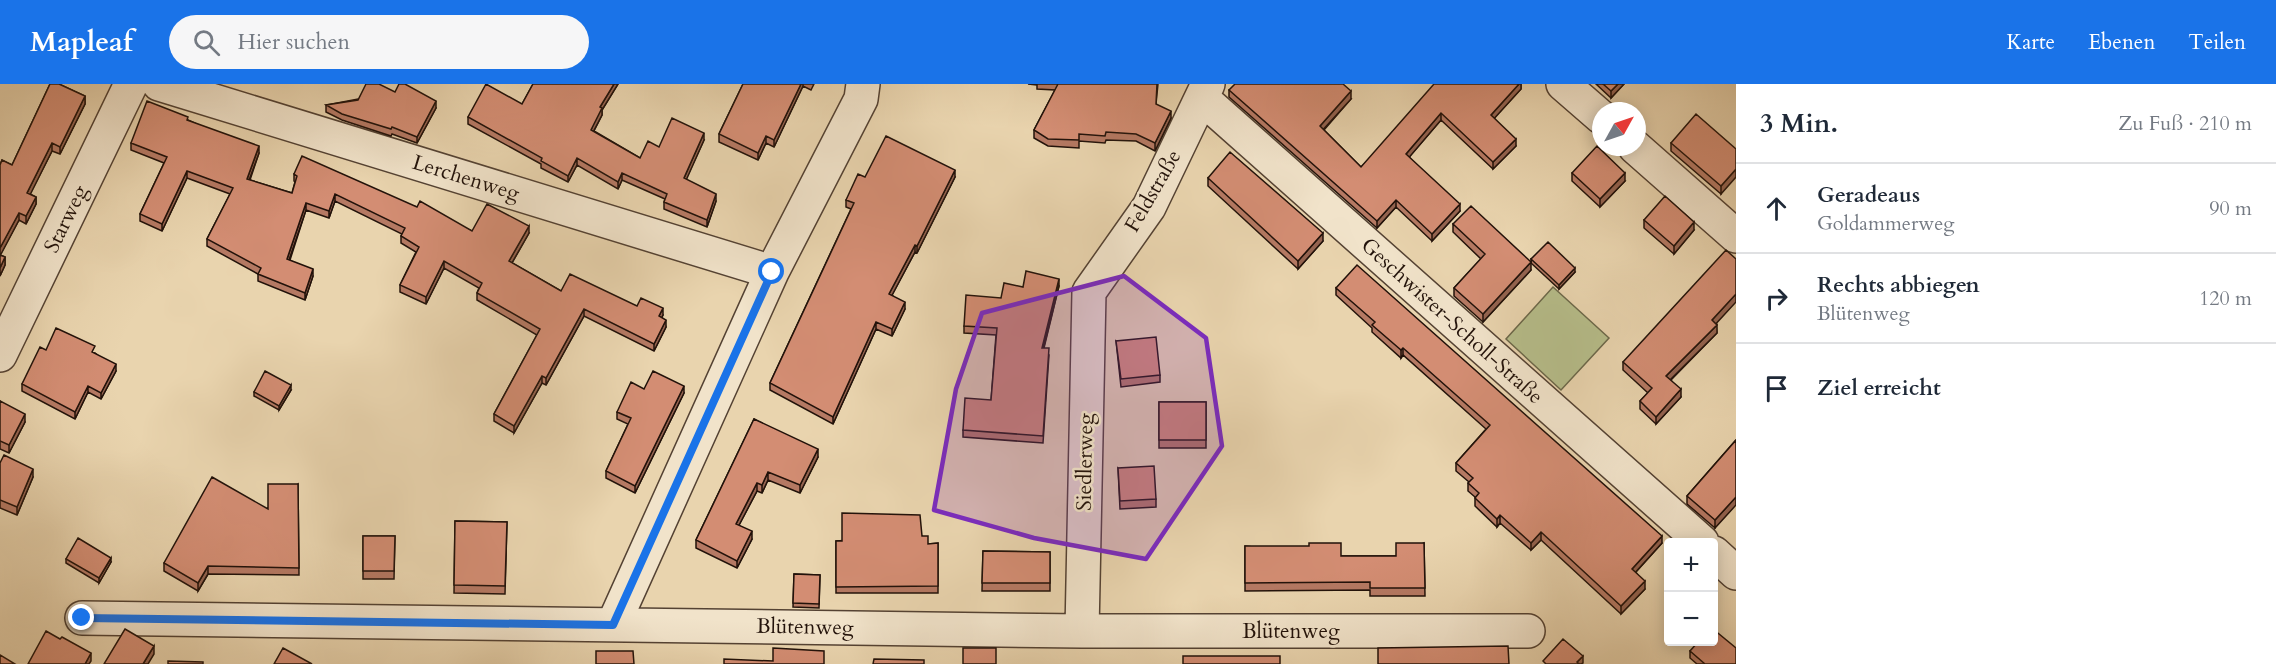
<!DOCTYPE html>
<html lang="de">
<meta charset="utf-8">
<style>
body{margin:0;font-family:Cardo,serif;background:#f6f6f7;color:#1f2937}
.controls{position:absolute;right:18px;bottom:18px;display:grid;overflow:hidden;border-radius:6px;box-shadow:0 3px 15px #0003}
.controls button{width:54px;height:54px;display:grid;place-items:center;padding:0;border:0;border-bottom:2px solid #e0e1e3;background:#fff;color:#1f2937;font:30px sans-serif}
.compass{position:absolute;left:1592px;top:18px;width:54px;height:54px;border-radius:50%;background:#fff;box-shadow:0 3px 15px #0003;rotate:50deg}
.stop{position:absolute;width:18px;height:18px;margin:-14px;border:4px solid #1a73e8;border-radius:50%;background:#fff}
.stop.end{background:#1a73e8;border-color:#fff;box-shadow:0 2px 6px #0008}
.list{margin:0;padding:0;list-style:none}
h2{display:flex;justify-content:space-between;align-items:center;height:78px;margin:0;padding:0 24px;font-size:26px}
h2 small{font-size:20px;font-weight:400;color:#747a83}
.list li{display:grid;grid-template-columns:39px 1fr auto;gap:18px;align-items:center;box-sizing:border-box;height:90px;padding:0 24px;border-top:2px solid #e0e1e3}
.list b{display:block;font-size:22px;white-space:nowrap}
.list p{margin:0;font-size:20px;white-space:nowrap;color:#747a83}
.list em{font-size:20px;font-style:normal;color:#747a83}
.icon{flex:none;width:33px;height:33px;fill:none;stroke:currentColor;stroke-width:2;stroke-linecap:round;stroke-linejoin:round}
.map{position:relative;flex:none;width:1736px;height:580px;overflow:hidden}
header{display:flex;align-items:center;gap:36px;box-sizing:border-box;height:84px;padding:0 30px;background:#1a73e8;color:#fff}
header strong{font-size:28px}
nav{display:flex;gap:33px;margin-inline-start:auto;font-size:21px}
.search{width:420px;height:54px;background:#f6f6f7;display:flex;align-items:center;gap:15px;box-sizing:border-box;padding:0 21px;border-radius:33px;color:#747a83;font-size:22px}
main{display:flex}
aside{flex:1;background:#fff}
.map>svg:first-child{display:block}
.green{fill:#b6bd8a;stroke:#6c684a;stroke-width:1.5}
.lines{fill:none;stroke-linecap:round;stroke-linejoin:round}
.minor-casing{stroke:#544233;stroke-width:36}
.minor{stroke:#f1e3ca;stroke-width:33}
.wall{fill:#b57963;stroke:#22120a;stroke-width:1.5}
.shaded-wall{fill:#946350;stroke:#22120a;stroke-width:1.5}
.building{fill:#d38d73;stroke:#22120a;stroke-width:1.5}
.route{stroke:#1a73e8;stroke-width:8}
.marked{fill:#7b2cbf;fill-opacity:0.2;stroke:#7b2cbf;stroke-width:4.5;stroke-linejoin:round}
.labels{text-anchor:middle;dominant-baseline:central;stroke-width:5;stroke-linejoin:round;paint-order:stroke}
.street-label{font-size:21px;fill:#22120a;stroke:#f1e3ca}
</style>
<header>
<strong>Mapleaf</strong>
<div class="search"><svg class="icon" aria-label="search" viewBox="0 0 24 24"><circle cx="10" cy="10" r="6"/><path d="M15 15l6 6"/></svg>Hier suchen</div>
<nav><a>Karte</a><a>Ebenen</a><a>Teilen</a></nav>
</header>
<main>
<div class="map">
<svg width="1736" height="580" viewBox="0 0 1736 580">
<rect width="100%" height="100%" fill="#e9d4ae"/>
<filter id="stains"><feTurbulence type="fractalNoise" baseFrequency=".00333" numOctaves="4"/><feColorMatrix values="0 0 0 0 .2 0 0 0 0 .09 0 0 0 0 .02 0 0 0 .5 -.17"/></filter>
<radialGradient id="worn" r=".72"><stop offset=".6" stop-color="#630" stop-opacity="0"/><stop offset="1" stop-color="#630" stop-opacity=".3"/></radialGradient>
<path class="green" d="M1553,203l56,51 -48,52 -55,-51z"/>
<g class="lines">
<g class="minor-casing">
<path id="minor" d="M159,0l613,188
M1563,0l38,33
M1203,15l499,443
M1635,63l101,89
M0,271l131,-271
M1714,469l22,20
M82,534l1000,13h446
M613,541l159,-353 89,-173 2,-15
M1082,547l7,-339 60,-85 59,-123"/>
</g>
<use href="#minor" class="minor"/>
</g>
<path class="wall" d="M50,0h9l26,12v8l-25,50 -8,-3 -22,43 6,3v7l-10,20 -7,-4 -19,35 5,2v8l-5,11v-111l2,-5 10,5z
M533,0h85l-16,26v5l-8,16 46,27 19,-11 45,-7 -18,39 30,22 -9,26 -43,-18v-7l1,-3 -43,-19 -4,9 -41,-24 -9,17 -27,-14v-4l-73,-40v-7l54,-13z
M743,0h71l-3,6 -8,-4 -29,61 -8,-4 -8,17 -39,-18v-8z
M1028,0h130l-2,20 15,14 -16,33 -19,-10 -30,-1 -1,3 -26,-2v7l-31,-2 -14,-8v-8l21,-40 -18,-1v-4z
M1448,0h73v5l-27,29 22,28 -23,23 -52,-49 -32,37 51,54 -28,30 -36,-34 -19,21 -148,-131v-7l122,9 -27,31 37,37z
M1596,0h28l-13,14z
M395,8l41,16 -19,35 -25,-9 -1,2 -49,-16 -16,-8v-7z
M188,36l71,33 -9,27 42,13 3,-11 -1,-1v-7l123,33 55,24 57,2 -17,30 49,28 76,15 26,9 -1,2 4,10 -12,24 -70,-35 -38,69 -4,-2 -28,50 -20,-12v-7l43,-79 -60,-35v-7l2,-5 -35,-20 -18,36 -26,-12v-7l16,-33 -15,-9v-7l1,-2 -67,-33 -6,17 -23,-8 -16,50 23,16 -8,24 -47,-19v-7l-51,-28v-7l23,-45 -43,-16 -25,53 -22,-10v-7l24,-51 -33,-13v-7z
M1671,59l65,6 -15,45 -50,-43z
M1572,89l53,8 -25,26 -28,-26z
M865,93h90l-38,76 -2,-1 -23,43 13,14 -13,27 -16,-7 -43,95 -63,-34v-7l81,-174 -5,-2v-7z
M1208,94l115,63 -25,28 -90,-83z
M1644,136l50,10 -20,24 -30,-26z
M1453,140l78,46 -48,52 -29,-26v-8l27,-29 -28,-27z
M1531,175l44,13 -16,17 -28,-26z
M1059,202l-15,62 5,7 -6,88 -80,-6v-7l28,-30 5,-65 -32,-2v-7l37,-28 22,-11z
M1336,204l326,255 -26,29 9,17 -24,25 -80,-74 -10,10 -31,-27 -3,4 -22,-21v-9l-7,-6v-8l1,-1 -13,-11v-8l30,-34 -83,-74 -2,3 -29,-26v-4l-36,-33z
M1716,240l1,9 -46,47 10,17 -25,27 -16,-15v-8l8,-8 -25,-23v-8z
M1116,257l44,34v7l-39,5z
M46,266l49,3 21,18 -15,28 -13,-7 -13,27 -53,-28v-7z
M644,305l40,4 -49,100 -29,-15v-7l22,-47 -11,-5v-7z
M291,306l-12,20 -25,-14v-4z
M0,317l25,21 -16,31 -9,-4z
M1159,318h47v46h-47z
M754,335l64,38 -18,36 -32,-13 -6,13 -5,-2 -18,34 13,14 -15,29 -41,-20v-8z
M1736,356l-21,88 -28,-24v-8z
M0,379l33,14 -16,38 -17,-7z
M1118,384l38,31v8l-36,2z
M298,400l1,91 -91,-1 -10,17 -34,-20v-8l104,-54z
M455,437l52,1 -2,72 -51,-1z
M363,452h32l-1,43h-31z
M922,452l6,8 10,-1v50h-102v-52z
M1424,459l1,53h-55v-6l-125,1v-45l96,10h55z
M983,467l67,1v39h-68z
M66,475l45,3 -12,21 -33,-20z
M794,490l26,1 -1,33 -26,-1z
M1690,567l46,13h-39l-7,-6z"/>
<path class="shaded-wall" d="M614,0h4l-16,26v5l-11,21v-6l9,-23z
M801,0h2v2l-29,61v-7z
M1519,0h2v5l-30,33v-7z
M1618,0h6l-13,14v-7z
M1351,7v8l-31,34v-7z
M85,12v8l-25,50v-7z
M436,17v7l-19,35v-6z
M1171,27v7l-16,33v-8z
M1441,29v7l-35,41v-7z
M704,49v7l-20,45v-7z
M766,52v7l-8,17v-7z
M1516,55v7l-23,23v-7z
M52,59v8l-25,50v-8z
M259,62v7l-12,33v-7z
M577,74v7l-9,17v-6z
M1736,85v8l-15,17v-8z
M955,86v7l-38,76v-7z
M187,87v7l-25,53v-7z
M622,89v7l-4,9v-7z
M1625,89v8l-25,26v-8z
M335,110v7l-6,17v-7z
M716,110v7l-9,26v-7z
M36,113v7l-10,20v-8z
M1396,116v7l-19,21v-7z
M306,119v7l-19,56v-7z
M1460,120v7l-28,30v-7z
M19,129v7l-19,36v-8z
M1694,138v8l-20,24v-8z
M529,142v7l-20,35v-7z
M1323,149v8l-25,28v-8z
M915,161v7l-26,49v-7z
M5,173v8l-5,11v-8z
M444,177v7l-18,36v-7z
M1531,178v8l-48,52v-8z
M1575,184v4l-16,17v-4z
M313,185v7l-8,24v-7z
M1059,195v7l-17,68v-6z
M1736,210v8l-24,26v-8z
M905,218v7l-13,27v-7z
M663,224v7l-4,8v-7z
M584,225v7l-38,69v-7z
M666,236v7l-12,24v-7z
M876,238v7l-43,95v-7z
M1717,241v8l-51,51v-8z
M1403,264v7l-2,3v-8z
M116,280v7l-15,28v-6z
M542,292v7l-28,50v-7z
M291,301v5l-12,20v-4z
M88,302v6l-13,27v-7z
M684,302v7l-49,100v-7z
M1681,305v8l-25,27v-7z
M25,330v8l-16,31v-8z
M818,365v8l-18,36v-8z
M33,385v8l-16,38v-8z
M768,388v8l-6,13v-8z
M757,399v8l-21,40v-7z
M1736,413v8l-21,23v-8z
M1500,431v8l-3,4v-8z
M752,447v8l-15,29v-7z
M1541,448v8l-10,10v-7z
M1662,452v7l-30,33v-7z
M111,474v4l-12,21v-5z
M208,482v8l-10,17v-8z
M1645,497v8l-24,25v-8z
M154,562v8l-6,10h-5z
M91,569v8l-2,3h-4z
M1583,572v7l-2,1h-4v-2z"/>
<path class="building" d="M50,0h9l26,12 -25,51 -8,-4 -25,50 9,4 -10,19 -7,-3 -19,35v-83l2,-5 10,5z
M366,0h13l16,8 4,-8h6l31,17 -19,36 -25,-10 -1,2 -49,-15 -16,-9 32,-5z
M486,0l36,20 11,-20h81l-14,23 2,1 -11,22 49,28 8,-17 11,6 13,-29 32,15 -20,45 32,16 -9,26 -43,-18 3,-8 -45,-21 -4,9 -41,-24 -9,18 -27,-15 1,-3 -74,-41z
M743,0h58l-27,56 -8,-4 -8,17 -39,-19z
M1058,0h99l-1,20 15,7 -16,32 -19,-9 -30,-2 -1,4 -26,-2v6l-31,-1 -14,-9z
M1235,0h108l8,7 -31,35 41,41 73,-83h85l-28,31 25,24 -23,23 -52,-49 -35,41 54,50 -28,30 -36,-34 -19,21 -148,-131z
M1603,0h15l-7,7z
M147,17l41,16 -1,3 72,26 -12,33 45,14 5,-17 -3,-2 8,-18 115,51 3,-6 52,30 15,-27 42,22 -20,35 52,30 9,-17 67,32 4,-8 22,10 -4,8 7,4 -12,24 -70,-35 -38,69 -4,-2 -28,50 -20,-12 46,-85 -63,-36 5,-10 -38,-22 -18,36 -26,-12 19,-38 -18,-11 4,-8 -70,-34 -6,17 -23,-8 -19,56 26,10 -8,24 -47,-19 3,-6 -54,-29 26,-51 -46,-17 -25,53 -22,-10 27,-57 -36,-14z
M1696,30l40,35v20l-15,17 -50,-43z
M886,52l69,34 -38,76 -2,-1 -26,49 16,8 -13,27 -16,-7 -43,95 -63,-34 84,-180 -8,-3 12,-26 7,3z
M1597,62l28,27 -25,26 -28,-26z
M1230,68l93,81 -25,28 -90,-83z
M1665,112l29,26 -20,24 -30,-26z
M1471,122l60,56 -48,52 -29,-26 31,-34 -32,-30z
M1548,158l27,26 -16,17 -28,-26z
M1726,166l10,9v35l-24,26 5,5 -51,51 15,13 -25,28 -16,-16 12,-13 -29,-26z
M0,171l5,2 -5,11z
M1357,181l305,271 -30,33 13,12 -24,25 -80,-74 -10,11 -31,-28 -3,4 -22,-21 4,-5 -11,-10 5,-5 -17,-15 34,-38 -87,-77 -2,2 -29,-25 3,-3 -39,-34z
M1026,187l33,8 -17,69h7l-6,88 -80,-6 2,-32 26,2 6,-72 -33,-2 2,-31 35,3 3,-15 19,4z
M56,244l39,18 -3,6 24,12 -15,29 -13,-7 -13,26 -53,-28 18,-37 6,3z
M1156,253l4,38 -39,4 -5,-38z
M265,287l26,14 -12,21 -25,-14z
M653,287l31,15 -49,100 -29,-15 25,-53 -14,-6 14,-30 13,7z
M0,317l25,13 -16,31 -9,-4z
M1159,318h47v38h-47z
M754,335l64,30 -18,36 -32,-13 -6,13 -5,-2 -21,41 16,7 -15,30 -41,-21z
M1736,356v57l-21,23 -28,-24z
M4,371l29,14 -16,38 -17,-7v-37z
M1154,382l2,33 -36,2 -2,-33z
M212,393l56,32v-25h30l1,84 -91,-2 -10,17 -34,-20z
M842,429l78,2 2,21h6v8l10,-1v43l-102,1v-46h6z
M455,437l52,1 -2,64 -51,-1z
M363,452h32l-1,35h-31z
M78,454l33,20 -12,20 -33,-19z
M1309,459h32v13h55v-13h28l1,45h-55v-6l-125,1v-37h64z
M983,467l67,1v31h-68z
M794,490l26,1 -1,29 -26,-1z
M125,545l29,17 -11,18h-39z
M1713,545l23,19v16h-31l-15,-13 8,-9h15z
M46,547l14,8 2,-2 29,16 -6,11h-57z
M1563,555l20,17 -6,6 2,2h-33l-3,-3z
M1508,562l1,18h-131v-16z
M283,564l29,16h-38z
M773,564l51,3v13h-100v-5l49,2z
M963,564h33v16h-33z
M596,567h37l1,13h-38z
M0,571l15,9h-15z
M1183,572h97v8h-97z
M874,575l50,1v4h-51z
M168,577l35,1v2h-35z"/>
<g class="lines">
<path class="route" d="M82,534l531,7 159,-353"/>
</g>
<path class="marked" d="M1124,192l82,62 16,108 -76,113 -112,-21 -100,-28 22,-121 26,-76z"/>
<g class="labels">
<g class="street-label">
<text transform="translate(466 94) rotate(17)">Lerchenweg</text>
<text transform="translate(1153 107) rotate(-60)">Feldstraße</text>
<text transform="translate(66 135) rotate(-64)">Starweg</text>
<text transform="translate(1452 237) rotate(42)">Geschwister-Scholl-Straße</text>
<text transform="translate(1085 378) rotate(-89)">Siedlerweg</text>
<text transform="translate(805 543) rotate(1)">Blütenweg</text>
<text x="1291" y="547">Blütenweg</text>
</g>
</g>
<rect width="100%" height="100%" filter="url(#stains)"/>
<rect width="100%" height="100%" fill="url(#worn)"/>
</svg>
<div class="controls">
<button>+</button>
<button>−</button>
</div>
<svg class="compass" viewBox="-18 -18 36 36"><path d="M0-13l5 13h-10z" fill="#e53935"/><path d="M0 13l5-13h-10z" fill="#747a83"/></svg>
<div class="stop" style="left:772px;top:188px"></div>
<div class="stop end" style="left:82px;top:534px"></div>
</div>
<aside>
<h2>3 Min.<small>Zu Fuß · 210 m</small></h2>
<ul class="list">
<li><svg class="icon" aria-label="ahead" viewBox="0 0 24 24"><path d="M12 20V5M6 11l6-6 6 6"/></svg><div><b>Geradeaus</b><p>Goldammerweg</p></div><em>90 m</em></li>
<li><svg class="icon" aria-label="right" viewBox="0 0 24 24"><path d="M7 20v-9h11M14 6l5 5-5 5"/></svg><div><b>Rechts abbiegen</b><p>Blütenweg</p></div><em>120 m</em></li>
<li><svg class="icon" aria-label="arrive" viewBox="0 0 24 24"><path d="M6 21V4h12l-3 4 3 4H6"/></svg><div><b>Ziel erreicht</b></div></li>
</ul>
</aside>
</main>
